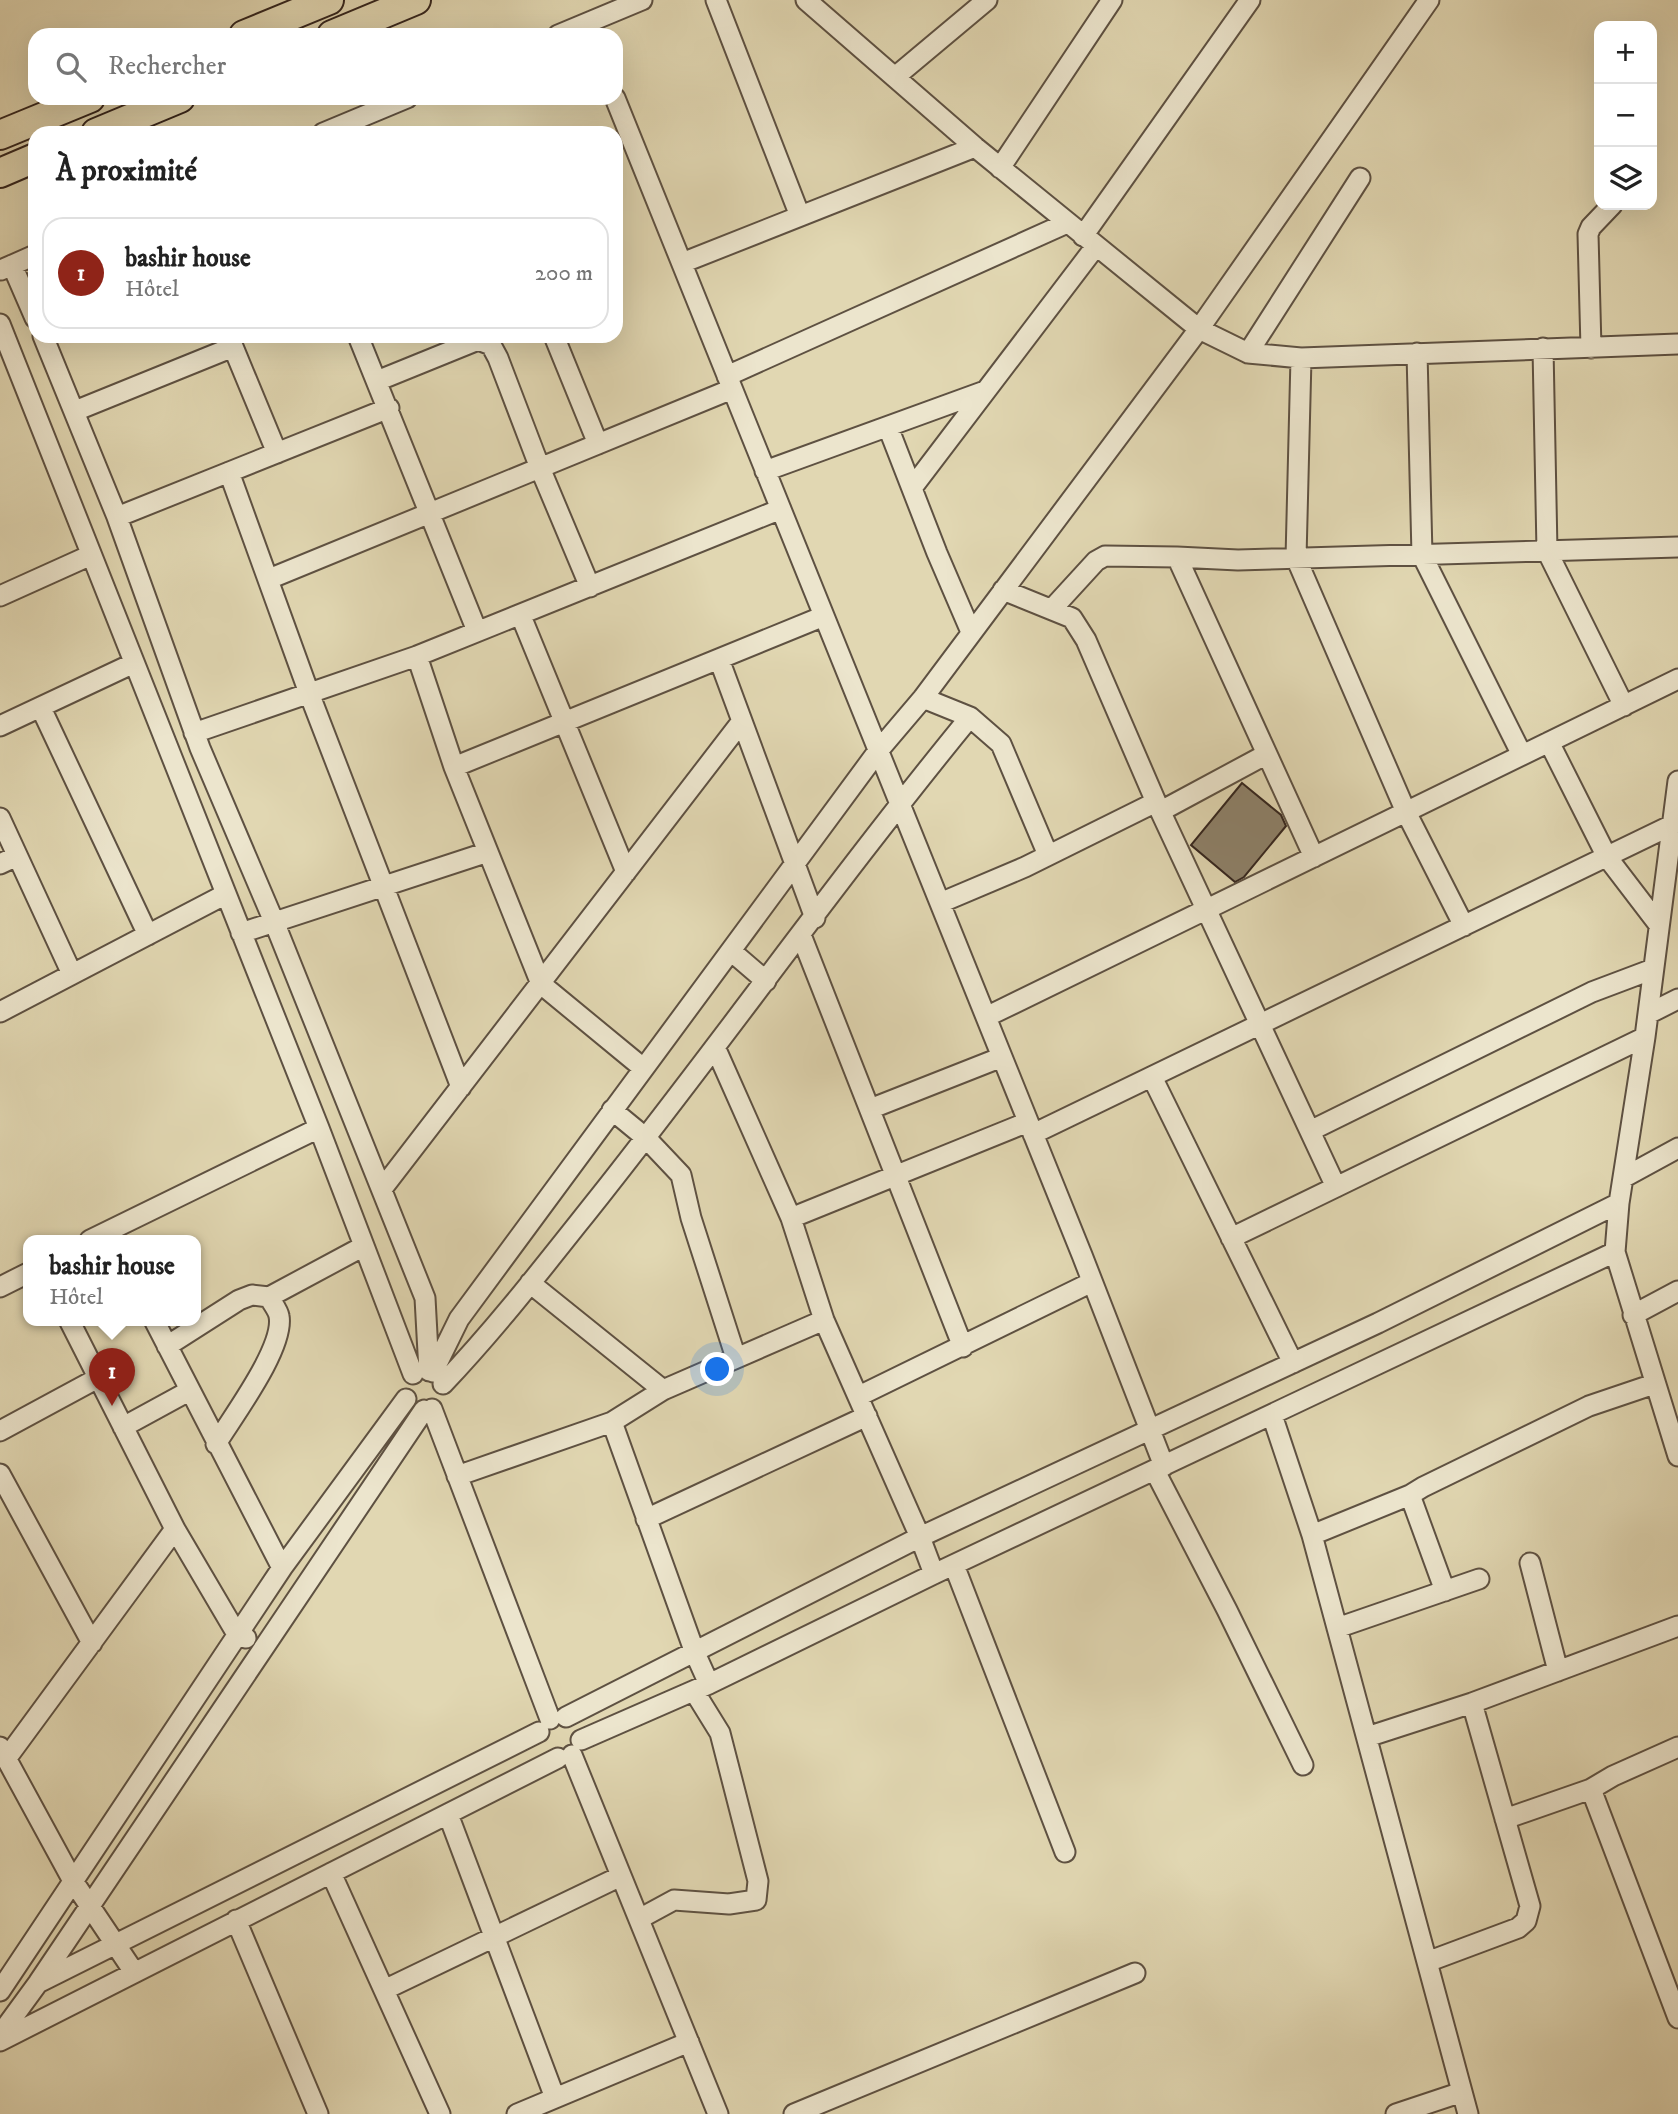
<!DOCTYPE html>
<html lang="fr">
<meta charset="utf-8">
<style>
body{margin:0;font-family:"IM FELL DW Pica",serif;background:#f2f2f2;color:#222}
.controls{position:absolute;right:21px;top:21px;display:grid;overflow:hidden;border-radius:14px;box-shadow:0 7px 28px #0002}
.controls button{width:63px;height:63px;display:grid;place-items:center;padding:0;border:0;border-bottom:2px solid #e0e0e0;background:#fff;color:#222;font:35px sans-serif}
.you{position:absolute;left:718px;top:1370px;width:24px;height:24px;margin:-18px;border:5px solid #fff;border-radius:50%;background:#1a73e8;box-shadow:0 0 0 10px #1a73e833}
.badge{display:grid;place-items:center;width:46px;height:46px;border-radius:50%;background:#8f2418;color:#fff;font-size:23px;font-weight:700}
.pin{position:absolute;translate:-50% -58px;filter:drop-shadow(0 2px 4px #0008)}
.pin::after{content:'';position:absolute;top:37px;width:24px;height:21px;background:inherit;clip-path:polygon(0 0,100% 0,50% 100%)}
.popup{position:absolute;left:23px;top:1235px;width:178px;height:91px;box-sizing:border-box;display:grid;place-content:center;border-radius:14px;background:#fff;filter:drop-shadow(0 2px 5px #0005);font-size:23px;white-space:nowrap;color:#767676}
.popup b{font-size:26px;color:#222}
.popup::after{content:'';position:absolute;left:50%;top:100%;margin-left:-14px;border:14px solid transparent;border-top-color:#fff}
.list{margin:0;padding:0;list-style:none}
h2{display:flex;justify-content:space-between;align-items:center;height:91px;margin:0;padding:0 28px;font-size:30px}
h2 small{font-size:23px;font-weight:400;color:#767676}
.list li{display:grid;grid-template-columns:46px 1fr auto;gap:21px;align-items:center;box-sizing:border-box;height:112px;margin:0 14px 14px;padding:0 14px;border:2px solid #e0e0e0;border-radius:21px}
.list b{display:block;font-size:26px;white-space:nowrap}
.list p{margin:0;font-size:23px;white-space:nowrap;color:#767676}
.list em{font-size:23px;font-style:normal;color:#767676}
.icon{flex:none;width:38px;height:38px;fill:none;stroke:currentColor;stroke-width:2;stroke-linecap:round;stroke-linejoin:round}
.map{position:relative;flex:none;width:1678px;height:2114px;overflow:hidden}
.search{position:absolute;background:#fff;box-shadow:0 7px 28px #0002;left:28px;top:28px;width:595px;height:77px;display:flex;align-items:center;gap:18px;box-sizing:border-box;padding:0 24px;border-radius:21px;color:#767676;font-size:26px}
.panel{position:absolute;background:#fff;box-shadow:0 7px 28px #0002;left:28px;top:126px;width:595px;height:217px;border-radius:21px}
.map>svg:first-child{display:block}
.building{fill:#8d816a;stroke:#33241d;stroke-width:2}
.lines{fill:none;stroke-linecap:round;stroke-linejoin:round}
.minor-casing{stroke:#5e5142;stroke-width:23}
.highway-casing{stroke:#33241d;stroke-width:32}
.minor{stroke:#ece5cd;stroke-width:19}
.highway{stroke:#e1d7b2;stroke-width:28}
</style>
<div class="map">
<svg width="1678" height="2114" viewBox="0 0 1678 2114">
<rect width="100%" height="100%" fill="#e1d7b2"/>
<filter id="stains"><feTurbulence type="fractalNoise" baseFrequency=".00286" numOctaves="4"/><feColorMatrix values="0 0 0 0 .2 0 0 0 0 .09 0 0 0 0 .02 0 0 0 .5 -.17"/></filter>
<radialGradient id="worn" r=".72"><stop offset=".6" stop-color="#630" stop-opacity="0"/><stop offset="1" stop-color="#630" stop-opacity=".3"/></radialGradient>
<path class="building" d="M1242,783l39,32 5,11 -42,51 -9,5 -44,-37z"/>
<g class="lines">
<g class="minor-casing">
<path id="minor" d="M716,0l84,216
M806,0l169,147 224,182 49,24 53,5 377,-14
M558,35l84,-35
M895,77l92,-77
M615,98l467,1157 82,211
M323,133l84,-35
M1000,168l112,-168
M1083,236l167,-236
M682,263l293,-116
M12,265l23,53
M1,270l34,-15
M0,324l319,804 94,246
M43,336l74,181 83,231 75,176 150,374 4,73
M358,336l119,295
M554,336l44,108
M229,337l48,116
M1543,348l4,203 77,155
M1591,348l-3,-114 3,-7 21,-22
M1248,353l112,-175
M1417,353l5,202 100,200
M1301,358l-5,200 110,254 58,114
M727,376l340,-153
M377,381l101,-41 13,5 7,13 42,110 50,119
M75,411l158,-64
M888,427l49,126 34,79
M765,471l220,-80
M229,472l80,221 152,394
M912,488l184,-242
M117,517l272,-109
M1177,557l137,300
M269,579l463,-190
M1003,590l69,28 14,22 70,162 180,385
M0,596l91,-41
M1052,609l44,-48 9,-5 72,1 61,3 440,-13
M521,616l105,256
M417,656l37,111 87,217 102,84
M719,659l96,259
M923,698l47,19 31,27 47,111
M41,708l107,227
M0,726l134,-63
M194,733l223,-77 364,-147
M1549,742l58,115 52,68
M454,767l370,-151
M1678,781l-33,256 -26,166 -4,49 63,204
M1161,811l106,-57
M0,818l72,156
M0,864l17,-8
M940,903l85,-36 131,-65
M241,933l247,-81
M801,935l162,412
M731,951l35,30
M0,1012l226,-118
M1648,1014l30,-15
M986,1017l692,-338
M715,1047l76,171 33,102 96,217 14,37
M1152,1077l141,286
M870,1109l132,-52
M612,1110l34,28 35,37 10,43 45,140
M1310,1131l282,-139 61,-23
M1033,1134l645,-312
M1623,1178l55,-30
M382,1189l360,-468
M791,1218l237,-96
M1231,1238l414,-201
M90,1240l229,-112
M530,1283l133,107
M0,1287l28,-14
M269,1297l95,-51
M1633,1315l45,-24
M69,1320l106,209 63,107 8,2
M154,1320l128,248
M167,1346l72,-46 13,-5 17,2c3,6 9,13 10,19 6,31 -46,100 -63,128
M433,1372l26,-53 419,-568 45,-53 276,-369 230,-329
M443,1384c56,-59 106,-124 157,-188 125,-158 242,-323 370,-479
M859,1396l233,-114
M432,1409l118,310
M1272,1415l40,120 156,579
M612,1422l83,231 14,31
M123,1427l66,-36
M0,1431l98,-53
M1155,1471l72,139 76,155
M0,1474l92,169
M457,1476l155,-54 51,-32 161,-70
M646,1519l221,-103
M1312,1535l98,-40
M1530,1563l28,108
M954,1565l111,287
M1445,1591l-35,-96 13,-8 166,-81 65,-22
M1337,1628l142,-49
M566,1717l354,-180 458,-214 241,-120
M1367,1737l105,-34 206,-77
M581,1740l128,-56 225,-110 681,-322
M0,1747l73,134 61,91
M1678,1747l-65,29 -22,13 87,229
M572,1755l146,359
M6,1759l169,-230
M448,1814l107,284
M1505,1819l86,-30
M331,1873l109,241
M639,1919l35,-19 55,4 27,-4 2,-19 -38,-148 -26,-42
M236,1920l82,194
M1427,1962l91,-34 8,-7 4,-15 -58,-203
M40,1982l499,-250
M384,1990l237,-114
M0,1991l282,-423 124,-169
M0,2035l38,-52 386,-573
M0,2041l558,-283
M517,2114l172,-72
M794,2114l341,-141
M1396,2114l66,-22"/>
</g>
<g class="highway-casing">
<path id="highway" d="M244,35l85,-35
M332,35l84,-35
M96,133l84,-35
M0,135l90,-37
M0,173l35,-15"/>
</g>
<use href="#minor" class="minor"/>
<use href="#highway" class="highway"/>
</g>
<rect width="100%" height="100%" filter="url(#stains)"/>
<rect width="100%" height="100%" fill="url(#worn)"/>
</svg>
<div class="controls">
<button>+</button>
<button>−</button>
<button><svg class="icon" aria-label="layers" viewBox="0 0 24 24"><path d="M12 4l9 5-9 5-9-5zM3 14l9 5 9-5"/></svg></button>
</div>
<div class="you"></div>
<div class="pin badge" style="left:112px;top:1406px">1</div>
<div class="popup"><b>bashir house</b>Hôtel</div>
<div class="search"><svg class="icon" aria-label="search" viewBox="0 0 24 24"><circle cx="10" cy="10" r="6"/><path d="M15 15l6 6"/></svg>Rechercher</div>
<section class="panel">
<h2>À proximité<small></small></h2>
<ul class="list">
<li><span class="badge">1</span><div><b>bashir house</b><p>Hôtel</p></div><em>200 m</em></li>
</ul>
</section>
</div>
